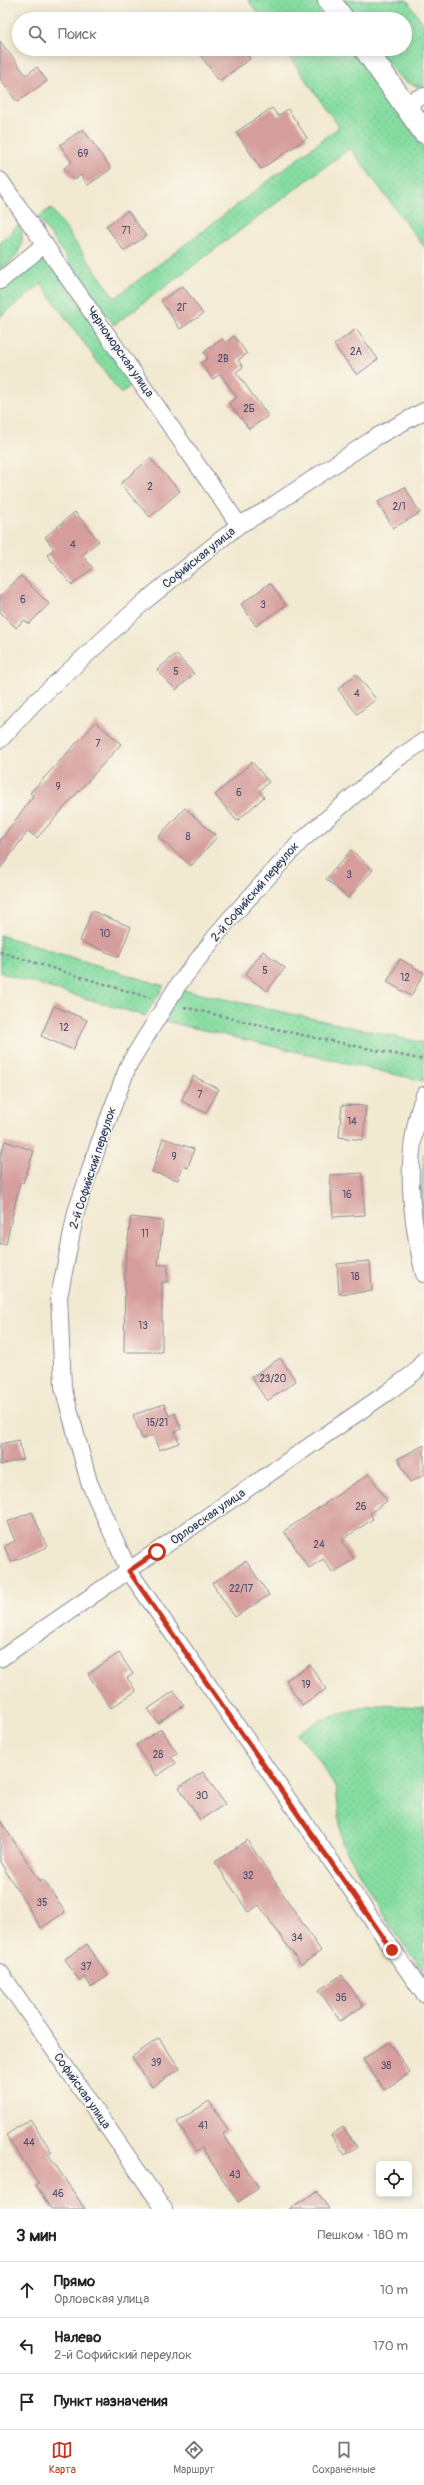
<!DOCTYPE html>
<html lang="ru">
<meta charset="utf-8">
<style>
body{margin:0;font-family:Pangolin,sans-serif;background:#f2f2f2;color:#222}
.controls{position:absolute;right:12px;bottom:12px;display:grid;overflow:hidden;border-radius:6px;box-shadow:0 2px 10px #0003}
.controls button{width:36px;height:36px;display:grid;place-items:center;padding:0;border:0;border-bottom:1px solid #e0e0e0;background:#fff;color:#222;font:20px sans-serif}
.stop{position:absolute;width:12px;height:12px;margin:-9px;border:3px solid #c8321e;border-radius:50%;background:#fff}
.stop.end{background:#c8321e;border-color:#fff;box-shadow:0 1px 4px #0008}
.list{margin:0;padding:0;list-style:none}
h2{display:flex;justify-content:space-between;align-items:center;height:52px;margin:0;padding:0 16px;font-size:17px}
h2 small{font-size:13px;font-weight:400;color:#767676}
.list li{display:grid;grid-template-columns:26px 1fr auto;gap:12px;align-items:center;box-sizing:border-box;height:56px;padding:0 16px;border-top:1px solid #e0e0e0}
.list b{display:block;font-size:15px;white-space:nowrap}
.list p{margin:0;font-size:13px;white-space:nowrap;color:#767676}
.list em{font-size:13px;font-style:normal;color:#767676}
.icon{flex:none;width:22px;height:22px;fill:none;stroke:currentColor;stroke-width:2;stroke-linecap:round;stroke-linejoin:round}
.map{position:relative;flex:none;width:424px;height:2209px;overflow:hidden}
.search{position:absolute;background:#fff;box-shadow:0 2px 10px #0003;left:12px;right:12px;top:12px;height:44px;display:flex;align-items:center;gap:10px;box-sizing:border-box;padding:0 14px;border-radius:22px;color:#767676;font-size:15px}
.sheet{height:220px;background:#fff}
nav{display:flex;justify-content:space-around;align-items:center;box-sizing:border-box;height:56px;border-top:1px solid #e0e0e0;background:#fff;font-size:11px;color:#767676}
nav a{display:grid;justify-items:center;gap:2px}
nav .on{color:#c8321e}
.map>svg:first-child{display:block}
.grass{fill:url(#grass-dots);stroke:#508680}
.building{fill:#d59d9b}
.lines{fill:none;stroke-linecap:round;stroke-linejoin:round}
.street-casing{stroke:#868c98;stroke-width:18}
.secondary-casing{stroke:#868c98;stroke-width:24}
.path{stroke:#868c98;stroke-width:2.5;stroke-dasharray:3 3;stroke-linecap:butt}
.street{stroke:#fff;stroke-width:16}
.secondary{stroke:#fff;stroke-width:22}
.route{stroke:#c8321e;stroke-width:5}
.labels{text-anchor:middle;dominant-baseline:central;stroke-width:3;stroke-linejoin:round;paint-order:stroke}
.number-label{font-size:10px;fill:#4a4a6d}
.street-label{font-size:12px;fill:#1b2f5e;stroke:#fbf7ec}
</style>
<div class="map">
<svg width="424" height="2209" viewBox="0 0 424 2209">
<defs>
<pattern id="grass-dots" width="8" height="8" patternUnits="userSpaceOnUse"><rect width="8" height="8" fill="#86dda1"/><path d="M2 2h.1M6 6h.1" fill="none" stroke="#73be8d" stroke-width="1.8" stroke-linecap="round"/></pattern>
</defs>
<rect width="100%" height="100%" fill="#fbf7ec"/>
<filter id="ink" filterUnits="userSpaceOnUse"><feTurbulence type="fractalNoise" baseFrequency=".025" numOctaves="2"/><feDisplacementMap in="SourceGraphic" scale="8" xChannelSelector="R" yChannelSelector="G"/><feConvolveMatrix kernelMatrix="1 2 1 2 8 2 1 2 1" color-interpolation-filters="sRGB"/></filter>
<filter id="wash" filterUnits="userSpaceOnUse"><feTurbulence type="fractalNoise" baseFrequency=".012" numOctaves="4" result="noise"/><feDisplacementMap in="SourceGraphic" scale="16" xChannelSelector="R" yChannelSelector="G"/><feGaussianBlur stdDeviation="0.9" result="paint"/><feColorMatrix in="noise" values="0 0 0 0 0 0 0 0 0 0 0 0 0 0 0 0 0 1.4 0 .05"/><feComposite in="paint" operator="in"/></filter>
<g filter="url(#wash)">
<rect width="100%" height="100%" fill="#f2e9d1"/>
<path class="grass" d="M248,0h70l13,19h-69z
M342,0h65l17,25v62c-23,-1 -34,-21 -47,-38h28v-30h-49z
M284,49h69l71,99v99l-74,-99 -236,177 -76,-108 13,-9 64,90 224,-171z
M20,223c6,24 -2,33 -20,49v-29z
M44,262l12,8 77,113 -12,11 -80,-110 -41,33v-26l33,-27z
M0,935l164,51 -19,30 -128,-38 -17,-6z
M183,990l241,53v34l-1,4 -263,-61z
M424,1153v73l-4,-24z
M377,1705l47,2v265l-38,-52 -44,-77 -6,-55 -20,-33 -19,-21c24,-18 51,-23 80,-29z"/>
<g id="blocks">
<path class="building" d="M0,41l26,34 11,-8 10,14 -30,21 -17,-23z
M196,49h47l7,10 -31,22z
M272,108l6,8 10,-7 19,29 -46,31 -25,-37z
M83,129l28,40 -23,16 -7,-10 -8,5 -9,-12 8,-6 -12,-17z
M128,211l18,25 -22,15 -18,-25z
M183,286l20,28 -23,15 -19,-28z
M356,329l22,30 -21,16 -23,-30z
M234,336l13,18 -9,6 5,7 -7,5 32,44 -19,13 -20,-26 8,-6 -17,-23 -7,5 -12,-16 7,-5 -4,-6 18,-13 3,4z
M150,458l30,33 -30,26 -30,-33z
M405,487l15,26 -27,15 -15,-26z
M75,512l24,29 -17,14 11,13 -21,17 -25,-30 7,-6 -9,-12z
M21,576l28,28 -20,20 -5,-4 -8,8 -16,-16v-16z
M270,583l16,22 -30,21 -15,-22z
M176,654l18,20 -18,16 -19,-20z
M356,674l20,25 -19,15 -19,-25z
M96,722l25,22 -84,94 -9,-7 -28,38v-28l33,-45 -3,-3z
M252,762l17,20 -10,9 5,6 -27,24 -22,-26z
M185,808l32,29 -26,29 -33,-29z
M351,850l22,20 -25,28 -22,-19z
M92,911l39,16 -12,30 -39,-16z
M263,951l22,17 -18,23 -22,-16z
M400,959l24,14 -13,23 -24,-14z
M54,1006l33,14 -14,30 -32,-14z
M193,1076l26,13 -13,24 -25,-12z
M342,1105l24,1 -3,34 -24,-3z
M163,1138l31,11 -6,19 -5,-2 -5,14 -26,-8z
M5,1141l29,10 -11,32 -3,-1 -14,62h-6v-87z
M362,1173l3,42 -32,2 -3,-42z
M131,1217l32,4 -5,44h10l-1,17h-5v70h-38l1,-89z
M370,1261l2,30 -33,3 -2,-30z
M280,1358l16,23 -29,20 -16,-24z
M164,1404l5,12 6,-3 6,16 -6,3 4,11 -20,7 -6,-15 -11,4 -9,-24z
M19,1440l4,19 -23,6v-21z
M424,1445v30l-14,7 -12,-23z
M369,1474l18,27 -17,12 3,6 -31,21 12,19 -21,14 -10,-14 -14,9 -25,-37z
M32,1512l15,35 -36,15 -7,-16 11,-5 -8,-19z
M246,1561l23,34 -34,22 -23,-34z
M119,1653l14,21 -6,4 9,13 -25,17 -23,-34z
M310,1665l16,24 -24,16 -16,-25z
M174,1691l10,14 -26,18 -10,-14z
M161,1729l16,24 -6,4 5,6 -19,13 -21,-31z
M203,1772l22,32 -25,16 -21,-33z
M0,1820l40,61 3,-2 22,33 -24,16 -41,-66z
M247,1840l74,111 -20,14 -42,-60 -11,7 -33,-50z
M87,1944l21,32 -17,11 -6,-10 -6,3 -14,-21z
M342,1975l21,31 -23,15 -21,-31z
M159,2038l21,31 -28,18 -20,-30z
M389,2042l21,31 -26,17 -21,-31z
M209,2101l19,29 -5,4 36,54 -21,14 -36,-54 -6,4 -19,-30z
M30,2119l22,33 -4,2 37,55h-34l-15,-23 3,-2 -33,-49z
M343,2127l14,20 -12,8 -14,-20z
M317,2191l12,18h-40z"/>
</g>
</g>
<g filter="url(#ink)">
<use href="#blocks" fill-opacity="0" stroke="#868c98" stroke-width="1"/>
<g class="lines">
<g class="street-casing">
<path id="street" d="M403,103l21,-7
M0,180l239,345
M0,281l45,-37
M0,740l33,-36 112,-103 94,-76 24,-13 113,-75 48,-26
M424,741l-30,20 -92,79 -76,83 -48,62 -49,79 -31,82 -22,66 -17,85 4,90 26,95 40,89 295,423
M424,1095c-21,58 -14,120 0,179
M0,1659l388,-267 27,-20 9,-12
M0,1972l164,237"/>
</g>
<g class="secondary-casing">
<path id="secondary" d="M329,0l14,19
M365,49l59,83"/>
</g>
<path class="path" d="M0,952l150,46
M184,1007l118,28 122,25"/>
<use href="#street" class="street"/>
<use href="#secondary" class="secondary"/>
</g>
</g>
<g class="lines" filter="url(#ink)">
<path class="route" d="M157,1552l-28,19 263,379"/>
</g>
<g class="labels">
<g class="number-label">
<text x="83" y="154">69</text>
<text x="126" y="231">71</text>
<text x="182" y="308">2Г</text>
<text x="356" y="352">2А</text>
<text x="223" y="359">2В</text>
<text x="249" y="409">2Б</text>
<text x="150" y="487">2</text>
<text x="399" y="507">2/1</text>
<text x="73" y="545">4</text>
<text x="23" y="600">6</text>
<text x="263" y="605">3</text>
<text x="176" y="672">5</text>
<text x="357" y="694">4</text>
<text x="98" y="744">7</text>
<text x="58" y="787">9</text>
<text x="239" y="793">6</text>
<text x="188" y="837">8</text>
<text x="349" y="875">3</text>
<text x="105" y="934">10</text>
<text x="265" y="971">5</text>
<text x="405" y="978">12</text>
<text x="64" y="1028">12</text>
<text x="200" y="1095">7</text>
<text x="352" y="1122">14</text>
<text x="174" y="1157">9</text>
<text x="347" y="1195">16</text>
<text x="145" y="1234">11</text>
<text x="355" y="1277">18</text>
<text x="143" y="1326">13</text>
<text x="273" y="1379">23/20</text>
<text x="157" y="1423">15/21</text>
<text x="361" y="1507">26</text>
<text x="319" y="1545">24</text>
<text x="241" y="1589">22/17</text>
<text x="306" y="1685">19</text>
<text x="158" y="1755">28</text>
<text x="202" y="1796">30</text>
<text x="248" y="1876">32</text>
<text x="42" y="1903">35</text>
<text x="297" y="1938">34</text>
<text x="86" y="1967">37</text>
<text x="341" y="1998">36</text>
<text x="156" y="2063">39</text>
<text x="386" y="2066">38</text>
<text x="203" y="2126">41</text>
<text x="29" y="2143">44</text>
<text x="235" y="2175">43</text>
<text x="58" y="2194">46</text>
</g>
<g class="street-label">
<text transform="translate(120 352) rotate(55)">Черноморская улица</text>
<text transform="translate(199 558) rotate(-39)">Софийская улица</text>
<text transform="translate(255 892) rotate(-49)">2-й Софийский переулок</text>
<text transform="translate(93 1168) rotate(-72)">2-й Софийский переулок</text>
<text transform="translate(208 1517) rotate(-35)">Орловская улица</text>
<text transform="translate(82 2091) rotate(55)">Софийская улица</text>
</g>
</g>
</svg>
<div class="controls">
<button><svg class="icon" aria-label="locate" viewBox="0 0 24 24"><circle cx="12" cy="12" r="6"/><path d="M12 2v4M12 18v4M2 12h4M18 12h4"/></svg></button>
</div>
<div class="stop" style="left:157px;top:1552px"></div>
<div class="stop end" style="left:392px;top:1950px"></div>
<div class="search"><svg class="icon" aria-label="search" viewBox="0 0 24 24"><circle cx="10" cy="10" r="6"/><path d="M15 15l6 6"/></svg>Поиск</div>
</div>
<section class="sheet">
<h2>3 мин<small>Пешком · 180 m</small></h2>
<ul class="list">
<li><svg class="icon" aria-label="ahead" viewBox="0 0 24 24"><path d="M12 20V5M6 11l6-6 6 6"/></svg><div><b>Прямо</b><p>Орловская улица</p></div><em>10 m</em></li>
<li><svg class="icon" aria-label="left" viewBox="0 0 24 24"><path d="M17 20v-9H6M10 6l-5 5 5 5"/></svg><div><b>Налево</b><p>2-й Софийский переулок</p></div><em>170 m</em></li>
<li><svg class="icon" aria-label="arrive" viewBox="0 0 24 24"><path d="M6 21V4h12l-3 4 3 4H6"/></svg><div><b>Пункт назначения</b></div></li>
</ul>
</section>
<nav>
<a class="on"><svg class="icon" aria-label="map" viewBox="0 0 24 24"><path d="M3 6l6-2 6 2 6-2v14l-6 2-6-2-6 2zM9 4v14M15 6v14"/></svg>Карта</a>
<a><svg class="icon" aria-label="directions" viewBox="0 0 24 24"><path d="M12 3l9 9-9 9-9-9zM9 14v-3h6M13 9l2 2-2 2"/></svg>Маршрут</a>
<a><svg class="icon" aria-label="saved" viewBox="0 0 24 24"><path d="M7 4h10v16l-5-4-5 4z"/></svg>Сохранённые</a>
</nav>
